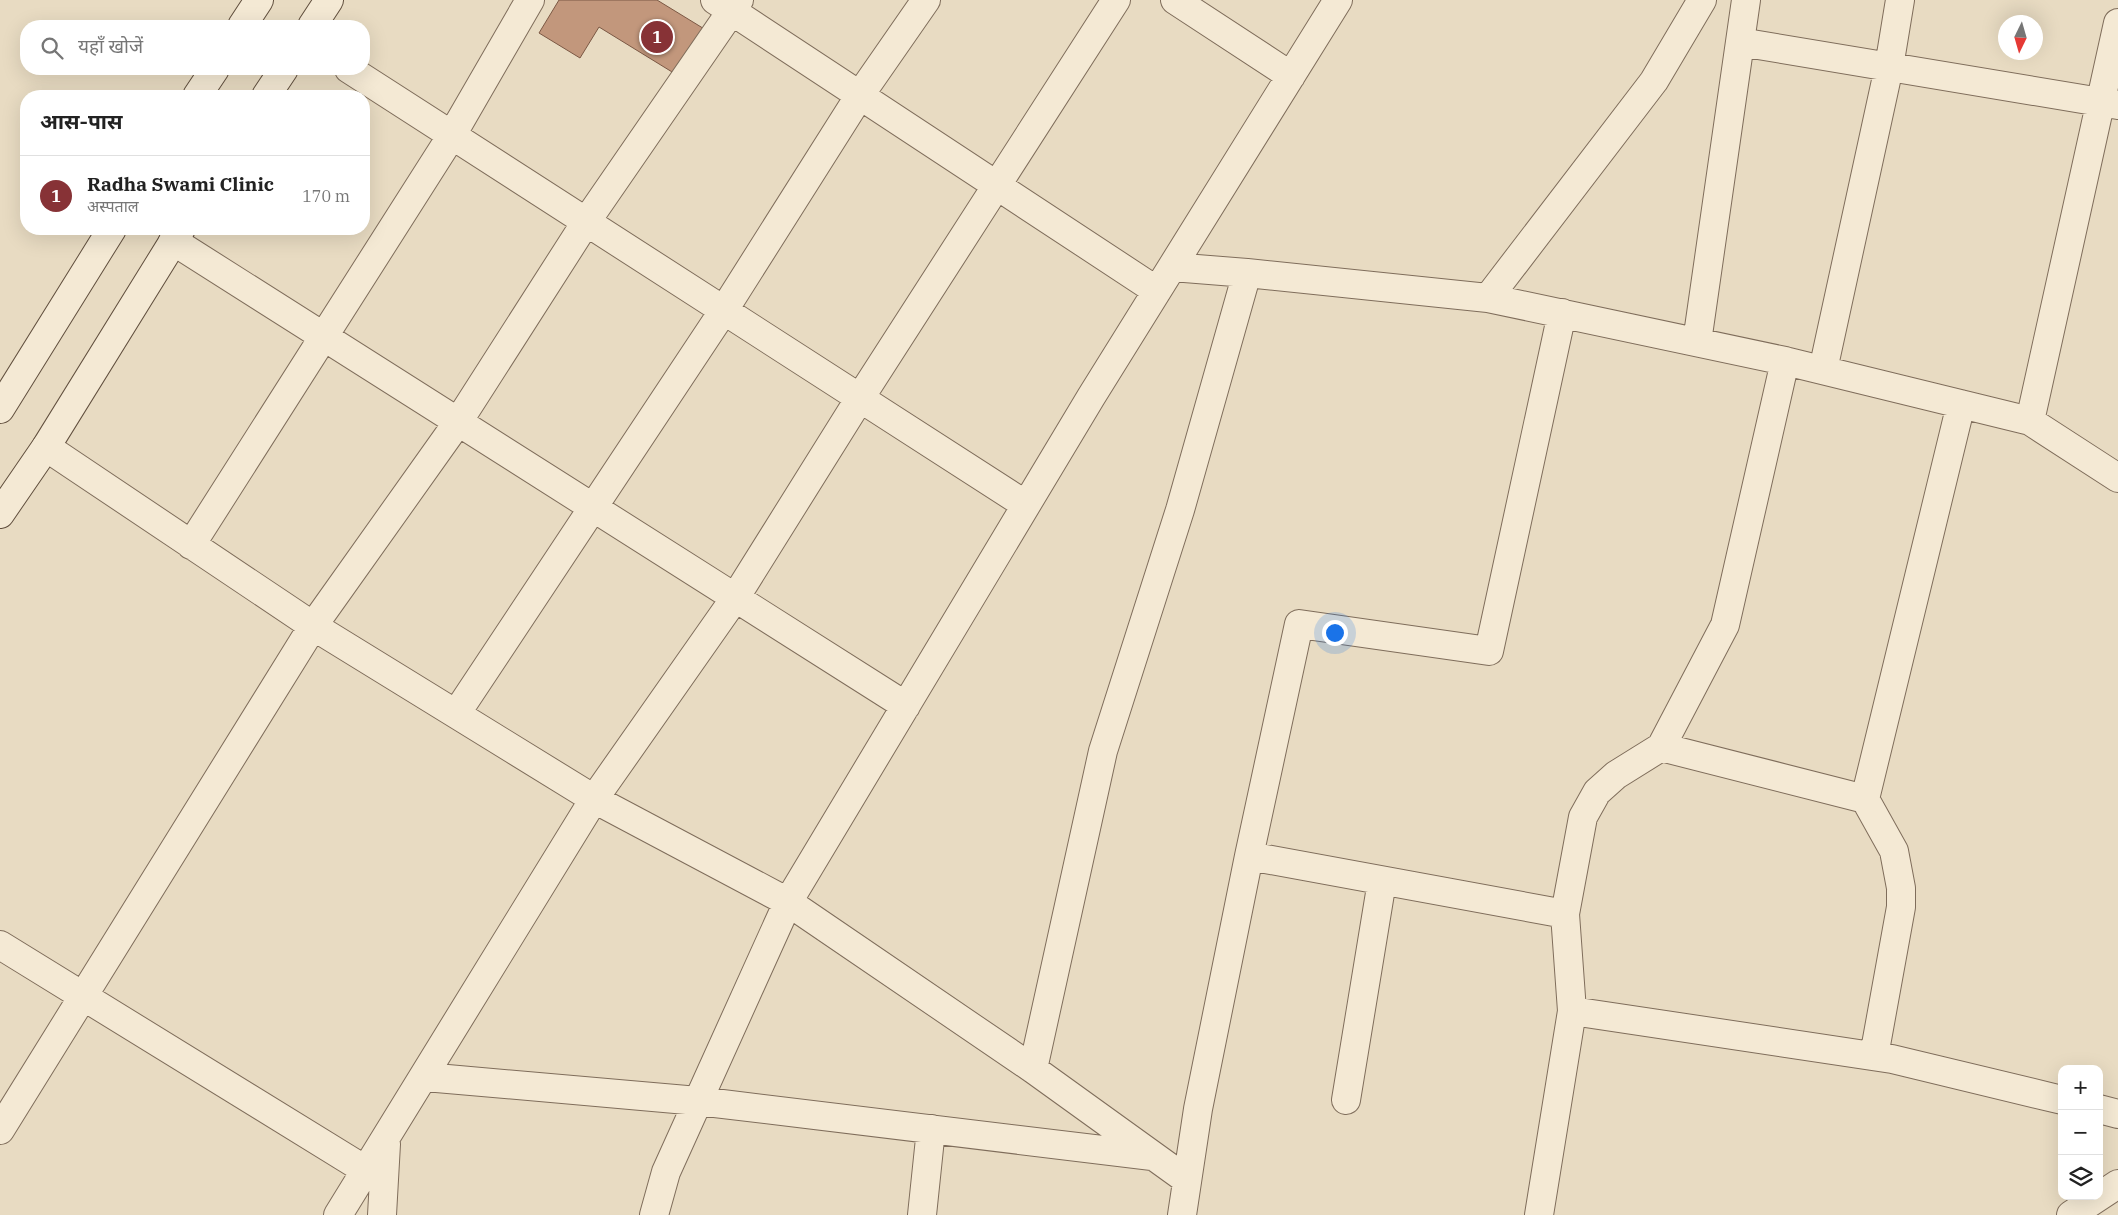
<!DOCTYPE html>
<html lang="hi">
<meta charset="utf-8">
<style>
body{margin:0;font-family:"IBM Plex Serif","Noto Sans Devanagari",serif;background:#f6f6f6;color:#222}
.controls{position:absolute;right:15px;bottom:15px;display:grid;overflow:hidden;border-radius:10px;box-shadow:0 5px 20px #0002}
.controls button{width:45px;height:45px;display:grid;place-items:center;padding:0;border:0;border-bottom:1px solid #e0e0e0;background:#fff;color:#222;font:25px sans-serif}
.compass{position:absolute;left:1998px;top:15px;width:45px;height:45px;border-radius:50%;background:#fff;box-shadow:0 5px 20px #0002;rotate:185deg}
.you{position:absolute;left:1334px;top:632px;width:18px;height:18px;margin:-12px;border:4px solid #fff;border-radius:50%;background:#1a73e8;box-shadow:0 0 0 8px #1a73e833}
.badge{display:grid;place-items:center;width:32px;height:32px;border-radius:50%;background:#873236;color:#fff;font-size:16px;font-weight:700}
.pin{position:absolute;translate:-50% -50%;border:2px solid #fff;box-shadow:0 1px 5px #0006}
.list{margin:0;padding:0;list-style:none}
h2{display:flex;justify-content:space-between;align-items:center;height:65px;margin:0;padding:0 20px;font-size:21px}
h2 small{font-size:16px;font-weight:400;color:#767676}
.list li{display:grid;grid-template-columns:32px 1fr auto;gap:15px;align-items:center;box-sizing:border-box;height:80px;padding:0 20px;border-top:1px solid #e0e0e0}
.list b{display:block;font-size:19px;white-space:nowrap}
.list p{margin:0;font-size:16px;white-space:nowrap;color:#767676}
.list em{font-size:16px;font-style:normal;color:#767676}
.icon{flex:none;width:28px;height:28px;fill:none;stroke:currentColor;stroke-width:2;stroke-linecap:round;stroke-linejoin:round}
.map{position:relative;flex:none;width:2118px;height:1215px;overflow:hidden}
.search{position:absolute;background:#fff;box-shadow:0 5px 20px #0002;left:20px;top:20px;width:350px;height:55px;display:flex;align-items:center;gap:12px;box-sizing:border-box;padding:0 18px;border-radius:20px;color:#767676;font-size:19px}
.panel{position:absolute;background:#fff;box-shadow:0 5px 20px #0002;left:20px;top:90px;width:350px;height:145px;border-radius:20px}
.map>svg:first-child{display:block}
.building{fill:#c2977c;stroke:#7b5844}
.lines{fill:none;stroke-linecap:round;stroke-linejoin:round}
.street-casing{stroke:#7f6d5b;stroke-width:30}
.secondary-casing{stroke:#614f3e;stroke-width:30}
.street{stroke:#f4e9d4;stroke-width:28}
.secondary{stroke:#f4e9d4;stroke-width:28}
</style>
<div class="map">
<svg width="2118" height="1215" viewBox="0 0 2118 1215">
<rect width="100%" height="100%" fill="#e8dbc2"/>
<path class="building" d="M559,0h98l49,30 -29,45 -78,-48 -19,31 -41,-25z"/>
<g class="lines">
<g class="street-casing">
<path id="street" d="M715,0l442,291
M1175,0l116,76
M1740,42l378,63
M349,69l677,436
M173,241l733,465
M1172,267l75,6 241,25 297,63 245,60 88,57
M1488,298l166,-217 48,-81
M1697,342l49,-342
M1823,370l66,-303 11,-67
M2030,421l88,-398
M46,447l267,179 143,88 138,85 194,103 245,167 154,111
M191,545l261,-410 78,-135
M456,714l268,-404 136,-215 66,-95
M1661,747l204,52 29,52 7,37v19l-27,149
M1865,799l96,-395
M1249,856l316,58
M0,945l367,226
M1572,1011l320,48 170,41
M1033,1069l70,-318 77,-241 67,-237
M425,1077l273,24 454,55
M1346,1100l36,-219
M2099,1109l19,5
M0,1130l313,-504 145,-204 128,-200 153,-222
M338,1215l256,-416 141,-201 125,-200 256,-398
M382,1215l4,-71
M654,1215l12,-43 122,-270 303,-505 247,-397
M922,1215l9,-86
M1182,1215l16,-106 51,-253 50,-232 190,27 73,-338
M1539,1215l33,-204 -7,-97 18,-97 14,-25 19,-17 45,-28 64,-122 60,-264
M2071,1215l47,-31"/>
</g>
<g class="secondary-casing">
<path id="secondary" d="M242,26l17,-26
M312,26l17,-26
M197,96l18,-27
M266,96l18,-27
M0,409l112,-180
M0,514l46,-67 135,-218"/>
</g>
<use href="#street" class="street"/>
<use href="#secondary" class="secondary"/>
</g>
</svg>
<div class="controls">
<button>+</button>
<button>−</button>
<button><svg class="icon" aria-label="layers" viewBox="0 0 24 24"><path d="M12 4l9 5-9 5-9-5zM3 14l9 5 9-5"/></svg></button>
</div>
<svg class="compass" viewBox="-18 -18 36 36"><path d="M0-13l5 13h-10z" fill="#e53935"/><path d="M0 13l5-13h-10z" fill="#767676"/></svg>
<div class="you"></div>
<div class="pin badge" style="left:657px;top:37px">1</div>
<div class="search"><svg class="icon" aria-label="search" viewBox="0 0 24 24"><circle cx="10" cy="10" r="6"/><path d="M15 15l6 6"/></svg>यहाँ खोजें</div>
<section class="panel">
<h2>आस-पास<small></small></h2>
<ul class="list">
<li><span class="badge">1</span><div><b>Radha Swami Clinic</b><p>अस्पताल</p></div><em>170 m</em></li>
</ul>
</section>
</div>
